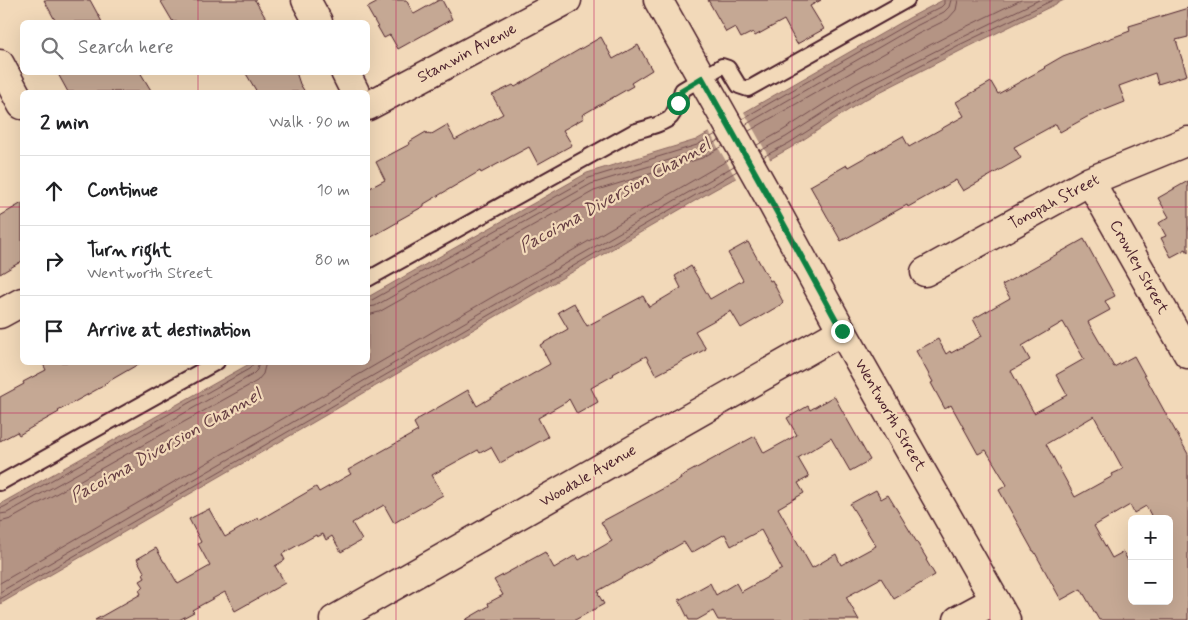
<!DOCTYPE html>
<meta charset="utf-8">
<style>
body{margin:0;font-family:Mynerve,sans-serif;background:#f2f2f2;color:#202124}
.controls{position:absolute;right:15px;bottom:15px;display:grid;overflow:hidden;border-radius:8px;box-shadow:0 5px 20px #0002}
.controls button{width:45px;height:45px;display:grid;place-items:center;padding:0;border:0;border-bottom:1px solid #e0e0e0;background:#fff;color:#202124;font:25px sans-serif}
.stop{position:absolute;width:15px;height:15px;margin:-11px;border:4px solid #0b8043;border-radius:50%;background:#fff}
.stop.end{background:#0b8043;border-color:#fff;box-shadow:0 1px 5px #0008}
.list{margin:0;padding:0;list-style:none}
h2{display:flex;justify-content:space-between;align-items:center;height:65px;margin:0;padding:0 20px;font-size:21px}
h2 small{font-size:16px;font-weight:400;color:#757577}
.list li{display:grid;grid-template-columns:32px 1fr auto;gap:15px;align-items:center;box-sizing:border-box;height:70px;padding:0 20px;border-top:1px solid #e0e0e0}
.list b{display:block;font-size:19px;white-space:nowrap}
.list p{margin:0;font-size:16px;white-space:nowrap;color:#757577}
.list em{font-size:16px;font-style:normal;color:#757577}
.icon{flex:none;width:28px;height:28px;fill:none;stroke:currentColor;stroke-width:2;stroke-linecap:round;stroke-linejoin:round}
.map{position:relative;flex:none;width:1188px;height:620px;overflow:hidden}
.search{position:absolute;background:#fff;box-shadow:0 5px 20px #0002;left:20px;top:20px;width:350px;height:55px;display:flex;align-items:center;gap:12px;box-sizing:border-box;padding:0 18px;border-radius:8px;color:#757577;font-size:19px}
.panel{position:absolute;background:#fff;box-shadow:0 5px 20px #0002;left:20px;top:90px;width:350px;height:275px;border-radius:8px}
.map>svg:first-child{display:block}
.water{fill:#b49484;stroke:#8a6560}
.pier{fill:#f2d9b9}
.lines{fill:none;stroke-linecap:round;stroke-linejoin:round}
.shore{stroke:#744e4f;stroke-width:1}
.building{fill:#c5a894;stroke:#4a1f2b;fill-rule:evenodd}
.lane-casing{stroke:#4a1f2b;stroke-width:18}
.street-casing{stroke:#4a1f2b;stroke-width:31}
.secondary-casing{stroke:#4a1f2b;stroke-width:31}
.lane{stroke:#f2d9b9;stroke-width:14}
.street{stroke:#f2d9b9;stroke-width:28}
.secondary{stroke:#f2d9b9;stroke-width:28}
.route{stroke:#0b8043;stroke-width:6}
.grid{fill:none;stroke:#c2185b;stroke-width:1;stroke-opacity:0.55}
.labels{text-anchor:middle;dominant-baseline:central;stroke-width:4.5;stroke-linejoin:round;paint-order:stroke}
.street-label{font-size:16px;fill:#4a1f2b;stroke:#f2d9b9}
.water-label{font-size:18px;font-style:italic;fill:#643c41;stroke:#f2d9b9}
</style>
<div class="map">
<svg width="1188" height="620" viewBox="0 0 1188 620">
<rect width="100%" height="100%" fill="#f2d9b9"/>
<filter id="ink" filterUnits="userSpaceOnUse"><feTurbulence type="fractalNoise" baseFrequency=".02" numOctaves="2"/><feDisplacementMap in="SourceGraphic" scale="10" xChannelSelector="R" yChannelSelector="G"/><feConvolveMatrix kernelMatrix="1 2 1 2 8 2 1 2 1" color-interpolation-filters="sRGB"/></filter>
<g filter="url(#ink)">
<path class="water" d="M943,0h121l-104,51 -96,49 -72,47 -80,44 -712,413v-100l251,-141 117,-1v-65l219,-124 109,-33 213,-122z"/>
<path class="pier" d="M743,110l28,51 -34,19 -29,-50z"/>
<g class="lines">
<path class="shore" d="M742,119l169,-97 30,-15 3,-3v-4
M745,125l169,-98 30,-15 5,-5 2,-7
M749,131l169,-97 30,-15 8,-9 2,-10
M757,145l25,-14 73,-47 96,-50 70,-34
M760,151l26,-14 73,-47 96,-49 84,-41
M763,157l26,-14 73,-47 95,-50 96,-46
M368,301l4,-1 217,-122 108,-33 19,-11
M368,307l7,-1 216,-122 108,-33 20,-11
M368,315l11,-3 215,-121 108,-33 21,-12
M0,508l4,-1 245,-138 3,-3v-4
M0,514l7,-1 245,-138 5,-5 2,-8
M0,522l11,-3 246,-138 6,-7 3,-12
M0,583l730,-424
M0,592l734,-426
M0,599l737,-428"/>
</g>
<path class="building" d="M44,0h46l12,22h-46z
M160,0h95l13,22h-95z
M382,0h24l8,14 25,-14h3l10,19 -54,30 -8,-14 -6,3 -17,-30z
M708,0h113l-11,6 14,23 -27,15 -13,-24 -29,16 -2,-4 -12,6 -6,-11 -9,5z
M1188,8v29l-12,3 11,35 -29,9 -3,-11 -36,13 6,16 -38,15 -27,15 -4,-8 -42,23 7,11 -58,33 -7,-11 -48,27 -1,-2 -66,36 -31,-55 37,-21 1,2 55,-31 6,11 55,-31 -8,-14 35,-20 7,12 47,-26 -1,-1 19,-11 67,-25 -1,-5z
M601,37l12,22 25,-14 14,25 -21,13 2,3 -51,29 2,3 -21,12 9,15 -34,19 -9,-17 -48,26 -1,-2 -56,33v2l-27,15 1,1 -30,17v-50l17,-9 -9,-18 34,-18 -1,-2 17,-10 1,2 2,-1 1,2 17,-10 8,15 48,-26 -11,-19 21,-10 2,2z
M57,72h83l12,20h-84z
M245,72h51l4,12 5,8h-48z
M1188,181v72l-2,-4 -15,8 -10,-19 5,-2 -7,-13 10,-6 -11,-19z
M22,203v58l-22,13v-58z
M1084,239l31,57 -10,5 5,9 -22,12 26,45 20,-11 54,98v166h-89l-18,-31 -20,11 -27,-49h-1l-34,-61 8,-5 -21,-35 -8,4 -27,-49 -6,4 -14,-26 2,-1 -17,-31 22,-12 8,15 4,-3 1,2 31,-17 -9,-17 37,-21 -8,-13zM1063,322l21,37 -28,16 11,20 -33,18 -23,-42 19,-11 -8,-14zM1094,416l29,53 -11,5 1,2 -38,21 -29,-53zM1130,505l4,8 12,-7 7,13h16v82h-37v-34l-9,-15 -11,6 -18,-32z
M748,242l22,39 2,-1 11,22 -1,1v1l-41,24 -10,-17 -36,20 11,18 -50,26 -10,-19 -33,18 1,1 -23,13 7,14 -21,12 -8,-15 -3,3 -28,16 10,19 -48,26 -9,-16 -11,6 -2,-3 -46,25 11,20 -49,28 -10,-18 -32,18 10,17 -21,12 -9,-16 -6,4 -3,-6 -6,3 -1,-2 -34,19 3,6 -10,6 10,17 -50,28 -10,-19 -33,18 2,2 -15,8h-84l46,-26 -2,-4 5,-3 -4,-6 5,-3 -2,-5 1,-1 -7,-13 19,-11 8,14h1l13,22 32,-18 -12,-22 3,-2 -12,-23 20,-10 16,28 33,-19 1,2 57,-33 3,5 32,-18 -3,-4 70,-39 -4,-8 4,-3v-1l50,-29 9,16 73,-42 -10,-19 28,-16 -10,-17 16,-9 13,23 56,-30 6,11 32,-19 -6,-12 16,-10 19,33 33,-19 -15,-27z
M42,362h100l-38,22 1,1 -47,26 1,1 -25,14 -15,9 -2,-3 -17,9v-44l24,-13 -1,-2 23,-12z
M834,396l36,64 -20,11 -19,-33 -33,20 11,19 -11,6 6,10 -26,15 34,60 24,-14 5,11 35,-19 -26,-42 26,-14 5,9 7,-4 39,64 -1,1 9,15 -41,24 -13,-21 -35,19 13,23h-141l-5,-9 -16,9h-8l-10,-20 31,-17 6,12 20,-12 5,9 41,-23 -21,-39 -30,16 -6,-12 -34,19 -7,-11 -86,49 1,2 -1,1 6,10 -29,16h-110l24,-14 -1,-3 15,-8 -9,-15 51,-28 9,16 22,-13 3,5 33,-19 -11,-19 80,-43 -1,-2 75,-41 9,17 33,-18 -10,-17 21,-12 2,4z"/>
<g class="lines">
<g class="lane-casing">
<path id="lane" d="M368,279l265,-147c9,-3 32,-8 38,-15 5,-6 9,-20 11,-27l40,-24 6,2 11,18 9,3 159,-89
M0,483l217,-121"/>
</g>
<g class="street-casing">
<path id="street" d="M306,0l12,22
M0,64l22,41
M345,72l10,20
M368,106l199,-106
M1090,181l98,173
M925,272l165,-91 98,-40
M0,314l22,-12
M334,620l508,-289
M958,620l37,-20"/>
</g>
<g class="secondary-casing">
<path id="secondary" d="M658,0l114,203 70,128 164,289"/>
</g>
<use href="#lane" class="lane"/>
<use href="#street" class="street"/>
<use href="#secondary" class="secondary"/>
</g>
</g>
<g class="lines" filter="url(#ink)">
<path class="route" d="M678,103l4,-13 20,-12 70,125 70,128"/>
</g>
<path class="grid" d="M198,0v22M396,0v620M594,0v620M792,0v620M990,0v620M198,72v20M0,207h22M368,207h820M198,362v258M0,413h1188"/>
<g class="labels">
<g class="street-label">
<text transform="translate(467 53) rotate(-28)">Stanwin Avenue</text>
<text transform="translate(1054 202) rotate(-28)">Tonopah Street</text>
<text transform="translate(1139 267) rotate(61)">Crowley Street</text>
<text transform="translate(890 415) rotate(60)">Wentworth Street</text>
<text transform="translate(588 476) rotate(-30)">Woodale Avenue</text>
</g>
<g class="water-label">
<text transform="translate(615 196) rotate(-29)">Pacoima Diversion Channel</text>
<text transform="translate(166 446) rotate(-29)">Pacoima Diversion Channel</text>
</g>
</g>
</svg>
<div class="controls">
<button>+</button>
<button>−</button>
</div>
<div class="stop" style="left:678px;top:103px"></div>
<div class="stop end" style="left:842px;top:331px"></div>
<div class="search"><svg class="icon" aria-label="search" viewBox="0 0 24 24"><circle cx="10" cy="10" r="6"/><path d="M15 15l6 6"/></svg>Search here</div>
<section class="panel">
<h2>2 min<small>Walk · 90 m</small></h2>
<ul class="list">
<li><svg class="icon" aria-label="ahead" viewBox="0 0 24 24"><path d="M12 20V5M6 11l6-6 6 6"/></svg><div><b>Continue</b></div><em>10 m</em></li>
<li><svg class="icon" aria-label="right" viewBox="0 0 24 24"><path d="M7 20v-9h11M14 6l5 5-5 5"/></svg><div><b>Turn right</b><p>Wentworth Street</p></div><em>80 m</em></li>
<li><svg class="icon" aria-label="arrive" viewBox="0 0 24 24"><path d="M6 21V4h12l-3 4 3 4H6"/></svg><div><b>Arrive at destination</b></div></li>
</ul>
</section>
</div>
